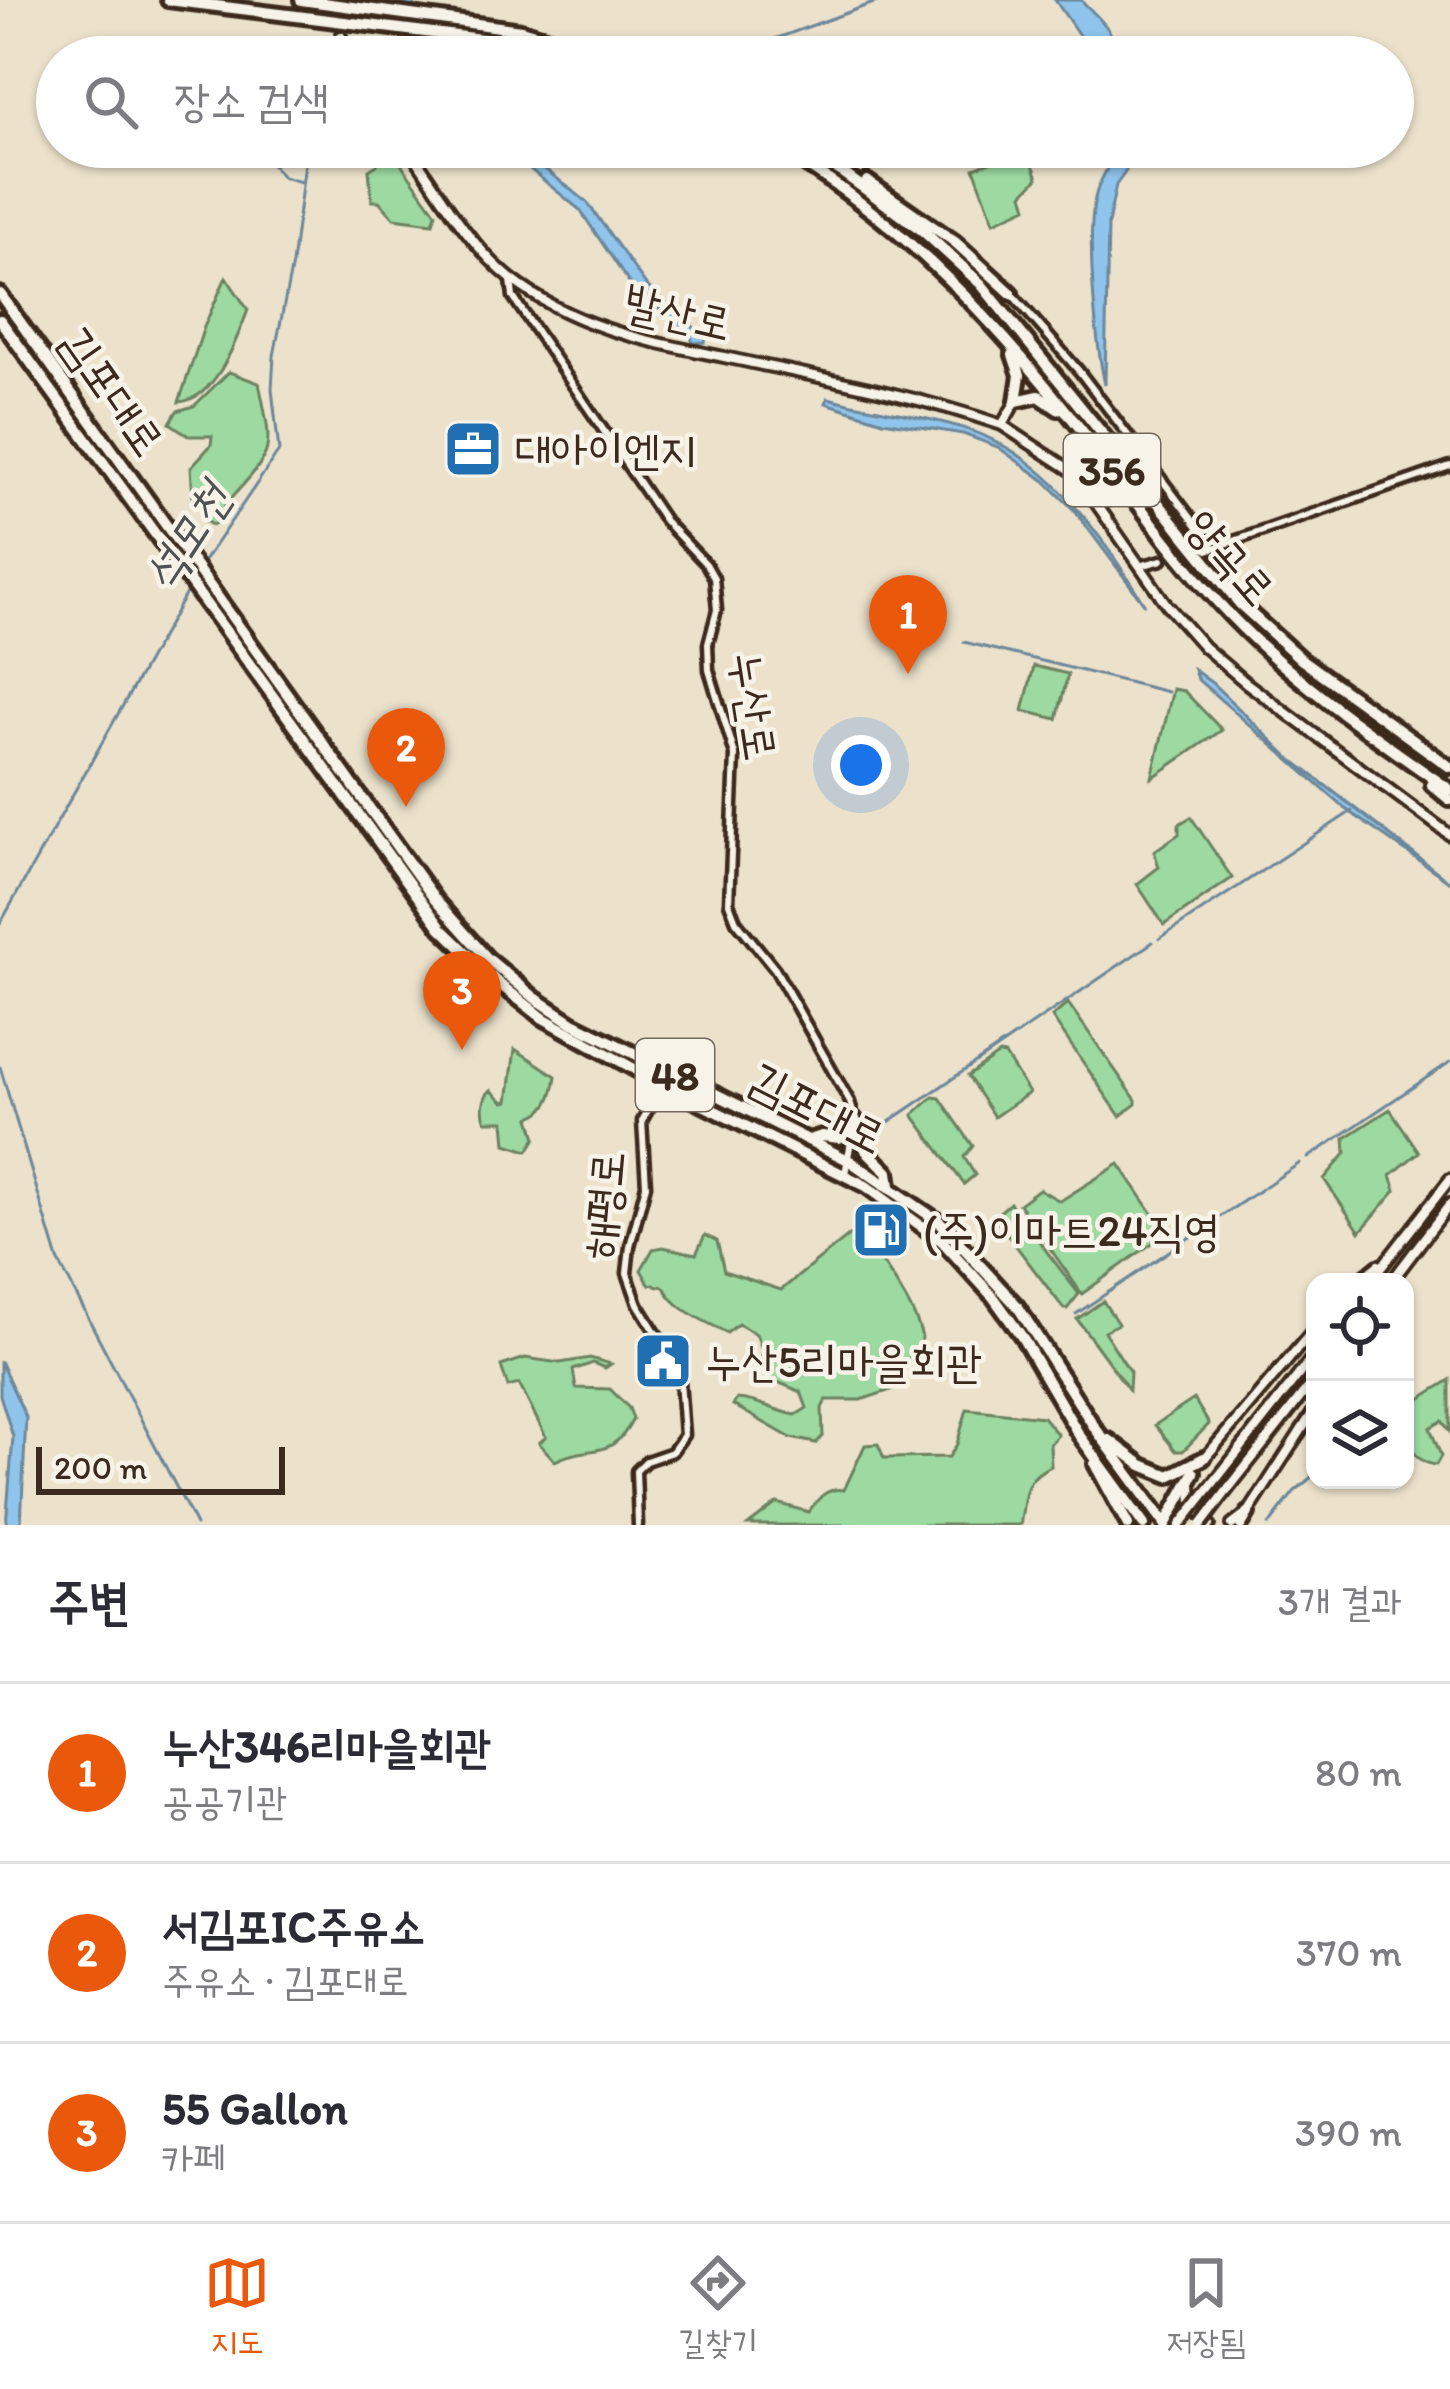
<!DOCTYPE html>
<html lang="ko">
<meta charset="utf-8">
<style>
body{margin:0;font-family:Itim,"Poor Story",sans-serif;background:#f7f7f7;color:#2b2b33}
.controls{position:absolute;right:36px;bottom:36px;display:grid;overflow:hidden;border-radius:24px;box-shadow:0 3px 9px #0004}
.controls button{width:108px;height:108px;display:grid;place-items:center;padding:0;border:0;border-bottom:3px solid #e1e1e2;background:#fff;color:#2b2b33;font:60px sans-serif}
.scale{position:absolute;left:36px;bottom:30px;width:249px;box-sizing:border-box;padding-left:12px;border:6px solid #3b2a1e;border-top:0;font-size:33px;line-height:42px;white-space:nowrap;color:#3b2a1e;-webkit-text-stroke:9px #f7f3e8;paint-order:stroke}
.you{position:absolute;left:861px;top:765px;width:42px;height:42px;margin:-30px;border:9px solid #fff;border-radius:50%;background:#1a73e8;box-shadow:0 0 0 18px #1a73e833}
.badge{display:grid;place-items:center;width:78px;height:78px;border-radius:50%;background:#ea580c;color:#fff;font-size:39px;font-weight:700}
.pin{position:absolute;translate:-50% -99px;filter:drop-shadow(0 3px 6px #0008)}
.pin::after{content:'';position:absolute;top:63px;width:42px;height:36px;background:inherit;clip-path:polygon(0 0,100% 0,50% 100%)}
.list{margin:0;padding:0;list-style:none}
h2{display:flex;justify-content:space-between;align-items:center;height:156px;margin:0;padding:0 48px;font-size:51px}
h2 small{font-size:39px;font-weight:400;color:#7c7c81}
.list li{display:grid;grid-template-columns:78px 1fr auto;gap:36px;align-items:center;box-sizing:border-box;height:180px;padding:0 48px;border-top:3px solid #e1e1e2}
.list b{display:block;font-size:45px;white-space:nowrap}
.list p{margin:0;font-size:39px;white-space:nowrap;color:#7c7c81}
.list em{font-size:39px;font-style:normal;color:#7c7c81}
.icon{flex:none;width:66px;height:66px;fill:none;stroke:currentColor;stroke-width:2;stroke-linecap:round;stroke-linejoin:round}
.map{position:relative;flex:none;width:1450px;height:1525px;overflow:hidden}
.search{position:absolute;background:#fff;box-shadow:0 3px 9px #0004;left:36px;right:36px;top:36px;height:132px;display:flex;align-items:center;gap:30px;box-sizing:border-box;padding:0 42px;border-radius:66px;color:#7c7c81;font-size:45px}
.sheet{height:696px;background:#fff}
nav{display:flex;justify-content:space-around;align-items:center;box-sizing:border-box;height:168px;border-top:3px solid #e1e1e2;background:#fff;font-size:33px;color:#7c7c81}
nav a{display:grid;justify-items:center;gap:6px}
nav .on{color:#ea580c}
.map>svg:first-child{display:block}
.green{fill:#9cdaa2;stroke:#6c8260;stroke-width:3}
.water{fill:#8fc5ed;stroke:#6d879a;stroke-width:3}
.lines{fill:none;stroke-linecap:round;stroke-linejoin:round}
.stream{stroke:#6d879a;stroke-width:3}
.minor-tunnel{stroke:#c9bda9;stroke-width:6;stroke-dasharray:6 3;stroke-linecap:butt}
.minor-casing{stroke:#3b2a1e;stroke-width:15}
.tertiary-casing{stroke:#3b2a1e;stroke-width:16}
.primary-casing{stroke:#3b2a1e;stroke-width:20}
.trunk-casing{stroke:#3b2a1e;stroke-width:20}
.minor{stroke:#f7f3e8;stroke-width:6}
.tertiary{stroke:#f7f3e8;stroke-width:8}
.primary{stroke:#f7f3e8;stroke-width:10}
.trunk{stroke:#f7f3e8;stroke-width:10}
.tertiary-bridge-casing{stroke:#3b2a1e;stroke-width:16;stroke-linecap:butt}
.tertiary-bridge{stroke:#f7f3e8;stroke-width:8}
.labels{text-anchor:middle;dominant-baseline:central;stroke-width:9;stroke-linejoin:round;paint-order:stroke}
.shield{fill:#f7f3e8;stroke:#73665b;stroke-width:3}
.shield-label{font-size:42px;font-weight:bold;fill:#3b2a1e}
.street-label{font-size:45px;fill:#3b2a1e;stroke:#f7f3e8}
.poi-label{font-size:45px;fill:#3b2a1e;stroke:#f7f3e8;text-anchor:start}
.water-label{font-size:48px;font-style:italic;fill:#505152;stroke:#f7f3e8}
</style>
<div class="map">
<svg width="1450" height="1525" viewBox="0 0 1450 1525">
<rect width="100%" height="100%" fill="#ece2cc"/>
<filter id="ink" filterUnits="userSpaceOnUse"><feTurbulence type="fractalNoise" baseFrequency=".00833" numOctaves="2"/><feDisplacementMap in="SourceGraphic" scale="24" xChannelSelector="R" yChannelSelector="G"/><feConvolveMatrix kernelMatrix="1 2 1 2 8 2 1 2 1" color-interpolation-filters="sRGB"/></filter>
<g filter="url(#ink)">
<path class="green" d="M377,147h12l47,66 -3,10 -39,-5 -15,-17h-7l-3,-31 8,-5z
M1027,148l11,30 -15,16 4,13 -33,15 -20,-54z
M226,277l22,33c-12,31 -32,89 -69,92l25,-75z
M229,372l30,11c15,73 16,66 -34,122l1,15 -14,5 -7,-4 -2,-16 -10,-6 -2,-32 20,-22 1,-9h-23l-19,-13 7,-12 17,-5z
M1034,666l34,8 -11,45 -34,-8z
M1173,689l11,2 38,39 -70,48z
M1191,817l41,61 -68,47 -27,-41 22,-17 -5,-16 25,-17v-10z
M1068,1003l68,97v4l-16,12 -68,-99z
M515,1049l41,27c-2,17 -8,36 -26,41l6,21 -8,13 -22,-7 -2,-23h-18c-5,-9 -3,-25 5,-31l13,12 4,-1z
M999,1054l6,1 24,38 -35,24 -26,-41z
M933,1097l7,1 33,48 -9,11 11,18 -11,9 -51,-69z
M1390,1109l29,43 -28,23 5,15 -36,42 -36,-53 22,-26 -1,-15z
M1119,1164l47,69 -84,61 -63,-90 20,-15 21,12z
M1010,1203l69,91 -12,15h-3l-70,-92z
M856,1230c22,23 60,78 66,108l-31,52 -30,10h-35l-4,8 1,28 -7,7 -25,-5 -58,-33 4,-6c22,1 37,12 59,16l11,-7 -6,-16 -28,-12 -5,-10 -11,-3 6,-16 -7,-17 -18,-10 -11,9c-23,-13 -51,-22 -63,-46l-15,-3 -8,-14 12,-21 10,-2 33,7 9,-19 12,6 7,30 57,19z
M1103,1301l15,23 -14,7 26,41 -1,18 -52,-71z
M525,1358l35,5 30,-5 21,6 -6,4 -12,-5 -20,7 3,18 34,1 19,19 4,11c-22,44 -44,24 -78,42l-16,-18 7,-6 -27,-53 -11,3 -7,-21z
M1450,1380v52l-8,-11 -12,7 11,28 -5,9c-27,-2 -39,-40 -20,-62 8,-9 24,-16 34,-23z
M1194,1399l15,25 -26,27h-7l-21,-26z
M967,1409l76,8 15,18 -8,9 1,22c-30,13 -25,31 -31,59h-272l29,-22 31,9c11,-13 17,-25 36,-22l21,-45 13,-1 6,14 65,-1 8,-13z"/>
<path class="water" d="M390,0h22l16,37 29,20 -32,-4 -31,4 17,-17z
M1055,0h26c17,18 35,30 36,57h-23z
M503,147h14l70,55 58,82 61,54 -1,4 -12,1 -3,-8 -61,-52 -49,-73z
M1115,147h13l-2,24 -10,14 -8,39 -3,161c-9,-41 -19,-146 -10,-187 4,-20 16,-31 20,-51z
M828,398c44,12 91,16 135,30 85,26 137,106 182,177l-70,-94 -30,-30 -47,-34 -35,-13 -80,-13 -57,-18z
M1194,670l18,13 78,75 160,124 -102,-71 -151,-132z
M0,1361l26,56 -5,108h-15l7,-88 -13,-42z"/>
<g class="lines">
<path class="stream" d="M725,57l157,-57
M257,147l26,30 18,5
M200,567l79,-116 -7,-62 2,-33 18,-92 15,-117
M964,642l204,50
M0,924l190,-338
M1159,939l193,-128
M0,1067l58,193 138,265
M886,1124l267,-182
M1308,1158l142,-96
M1076,1314l224,-151
M1269,1525l25,-33 21,-18"/>
<path class="minor-tunnel" d="M1162,560l37,-8"/>
<g class="minor-casing">
<path id="minor" d="M511,280l2,17 152,224 41,43 8,14 3,32 -9,34 1,26 26,85 -6,148 7,18 39,48 75,133 5,17 -10,55
M1011,293l68,78 135,177
M1208,550l242,-84
M1140,566l22,-6
M638,1525l-2,-54 10,-10 26,-9 12,-17 -4,-55 -12,-28 -30,-48 -11,-31 3,-27 16,-61 -4,-64 27,-48"/>
</g>
<g class="tertiary-casing">
<path id="tertiary" d="M341,36l7,21
M408,147c30,43 61,98 102,131 64,50 136,63 214,79 93,20 188,37 278,68
M1016,401l-14,24 73,48 92,132 37,42 41,35 205,153
M1357,1282l21,-17
M1370,1282l80,-103
M1391,1282l59,-78
M1204,1459l111,-131
M1218,1477l97,-123
M1191,1483l1,20 18,22
M1229,1488l86,-109
M1232,1525l16,-12 67,-104"/>
</g>
<g class="primary-casing">
<path id="primary" d="M0,294l436,607 51,57 48,40 38,25 277,138 91,62 77,84 77,121 71,97
M0,320l441,608 57,55 45,35 120,67 203,101 76,55 52,57 28,39 57,98 65,90
M855,1119l11,31 22,22 2,14
M809,1140l13,-4 17,2 11,-8 5,-11
M1109,1440l33,25 27,11 35,-18
M1095,1464l33,61
M1165,1525l29,-52
M1241,1525l7,-12"/>
</g>
<g class="trunk-casing">
<path id="trunk" d="M168,0l321,40 76,17
M301,0l220,30 94,27
M777,147c126,73 221,177 310,290 47,60 90,123 142,177 66,69 144,122 221,176
M807,147l116,84 58,53 259,320 62,56 148,107
M867,181l88,61 56,51
M1013,355l7,20 -4,26 23,-5 19,13
M1432,785l18,15"/>
</g>
<use href="#minor" class="minor"/>
<use href="#tertiary" class="tertiary"/>
<use href="#primary" class="primary"/>
<use href="#trunk" class="trunk"/>
<g class="tertiary-bridge-casing">
<path id="tertiary-bridge" d="M1180,1525l38,-48
M1201,1525l28,-37"/>
</g>
<use href="#tertiary-bridge" class="tertiary-bridge"/>
</g>
</g>
<defs>
<g id="office-square" transform="scale(3)"><rect x="-9" y="-9" width="18" height="18" rx="4" fill="#1f6fb2" stroke="#f7f3e8"/><path d="M-6-3h4V-5.5h4V-3h4V5H-6ZM-1-4.5V-3h2v-1.5ZM-6 0V1H6V0Z" fill="#fff"/></g>
<g id="fuel-square" transform="scale(3)"><rect x="-9" y="-9" width="18" height="18" rx="4" fill="#1f6fb2" stroke="#f7f3e8"/><path d="M-5.5-6h7V0h2V4h1.3V-2.5L3-4.5l.8-.8L6-3V5H2.5V1h-1V6h-7ZM-4.2-4.7v3.2H.2V-4.7Z" fill="#fff"/></g>
<g id="civic-square" transform="scale(3)"><rect x="-9" y="-9" width="18" height="18" rx="4" fill="#1f6fb2" stroke="#f7f3e8"/><path d="M-.6-6.5H3V-4.5H.6V-3L4-1V1h2V6H-6V1h2V-1L-.6-3ZM-1.2 2.5V6h2.4V2.5Z" fill="#fff"/></g>
</defs>
<g fill-rule="evenodd">
<use href="#office-square" x="473" y="449"/>
<use href="#fuel-square" x="881" y="1230"/>
<use href="#civic-square" x="663" y="1361"/>
</g>
<g class="labels">
<g class="shield">
<rect x="1064" y="434" width="96" height="72" rx="9"/>
<rect x="636" y="1039" width="78" height="72" rx="9"/>
</g>
<g class="shield-label">
<text x="1112" y="470">356</text>
<text x="675" y="1075">48</text>
</g>
<g class="street-label">
<text transform="translate(678 312) rotate(13)">발산로</text>
<text transform="translate(113 391) rotate(55)">김포대로</text>
<text transform="translate(1231 557) rotate(49)">양곡로</text>
<text transform="translate(754 706) rotate(81)">누산로</text>
<text transform="translate(818 1107) rotate(27)">김포대로</text>
<text transform="translate(603 1205) rotate(-85)">해평로</text>
</g>
<g class="poi-label">
<text x="515" y="449">대아이엔지</text>
<text x="923" y="1230">(주)이마트24직영</text>
<text x="705" y="1361">누산5리마을회관</text>
</g>
<g class="water-label">
<text transform="translate(186 536) rotate(-57)">석모천</text>
</g>
</g>
</svg>
<div class="controls">
<button><svg class="icon" aria-label="locate" viewBox="0 0 24 24"><circle cx="12" cy="12" r="6"/><path d="M12 2v4M12 18v4M2 12h4M18 12h4"/></svg></button>
<button><svg class="icon" aria-label="layers" viewBox="0 0 24 24"><path d="M12 4l9 5-9 5-9-5zM3 14l9 5 9-5"/></svg></button>
</div>
<div class="scale">200 m</div>
<div class="you"></div>
<div class="pin badge" style="left:908px;top:674px">1</div>
<div class="pin badge" style="left:406px;top:807px">2</div>
<div class="pin badge" style="left:462px;top:1050px">3</div>
<div class="search"><svg class="icon" aria-label="search" viewBox="0 0 24 24"><circle cx="10" cy="10" r="6"/><path d="M15 15l6 6"/></svg>장소 검색</div>
</div>
<section class="sheet">
<h2>주변<small>3개 결과</small></h2>
<ul class="list">
<li><span class="badge">1</span><div><b>누산346리마을회관</b><p>공공기관</p></div><em>80 m</em></li>
<li><span class="badge">2</span><div><b>서김포IC주유소</b><p>주유소 · 김포대로</p></div><em>370 m</em></li>
<li><span class="badge">3</span><div><b>55 Gallon</b><p>카페</p></div><em>390 m</em></li>
</ul>
</section>
<nav>
<a class="on"><svg class="icon" aria-label="map" viewBox="0 0 24 24"><path d="M3 6l6-2 6 2 6-2v14l-6 2-6-2-6 2zM9 4v14M15 6v14"/></svg>지도</a>
<a><svg class="icon" aria-label="directions" viewBox="0 0 24 24"><path d="M12 3l9 9-9 9-9-9zM9 14v-3h6M13 9l2 2-2 2"/></svg>길찾기</a>
<a><svg class="icon" aria-label="saved" viewBox="0 0 24 24"><path d="M7 4h10v16l-5-4-5 4z"/></svg>저장됨</a>
</nav>
